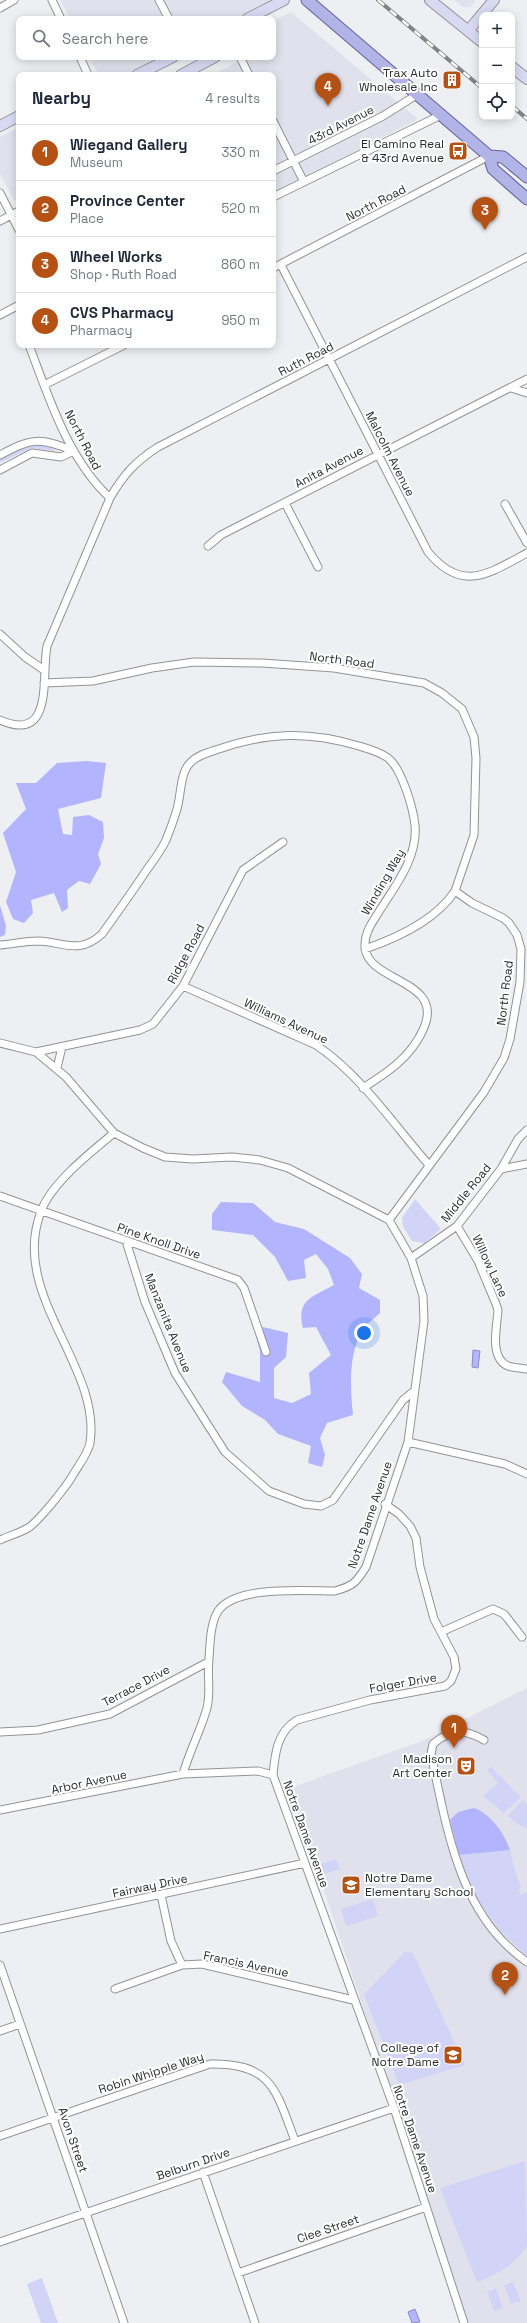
<!DOCTYPE html>
<meta charset="utf-8">
<style>
body{margin:0;font-family:"Space Grotesk",sans-serif;background:#f6f6f7;color:#1f2937}
.controls{position:absolute;right:12px;top:12px;display:grid;overflow:hidden;border-radius:8px;box-shadow:0 2px 10px #0003}
.controls button{width:36px;height:36px;display:grid;place-items:center;padding:0;border:0;border-bottom:1px solid #e0e1e3;background:#fff;color:#1f2937;font:20px sans-serif}
.you{position:absolute;left:364px;top:1333px;width:14px;height:14px;margin:-10px;border:3px solid #fff;border-radius:50%;background:#1a73e8;box-shadow:0 0 0 6px #1a73e833}
.badge{display:grid;place-items:center;width:26px;height:26px;border-radius:50%;background:#b45215;color:#fff;font-size:13px;font-weight:700}
.pin{position:absolute;translate:-50% -33px;filter:drop-shadow(0 1px 2px #0008)}
.pin::after{content:'';position:absolute;top:21px;width:14px;height:12px;background:inherit;clip-path:polygon(0 0,100% 0,50% 100%)}
.list{margin:0;padding:0;list-style:none}
h2{display:flex;justify-content:space-between;align-items:center;height:52px;margin:0;padding:0 16px;font-size:17px}
h2 small{font-size:13px;font-weight:400;color:#747a83}
.list li{display:grid;grid-template-columns:26px 1fr auto;gap:12px;align-items:center;box-sizing:border-box;height:56px;padding:0 16px;border-top:1px solid #e0e1e3}
.list b{display:block;font-size:15px;white-space:nowrap}
.list p{margin:0;font-size:13px;white-space:nowrap;color:#747a83}
.list em{font-size:13px;font-style:normal;color:#747a83}
.icon{flex:none;width:22px;height:22px;fill:none;stroke:currentColor;stroke-width:2;stroke-linecap:round;stroke-linejoin:round}
.map{position:relative;flex:none;width:527px;height:2323px;overflow:hidden}
.search{position:absolute;background:#fff;box-shadow:0 2px 10px #0003;left:16px;top:16px;width:260px;height:44px;display:flex;align-items:center;gap:10px;box-sizing:border-box;padding:0 14px;border-radius:8px;color:#747a83;font-size:15px}
.panel{position:absolute;background:#fff;box-shadow:0 2px 10px #0003;left:16px;top:72px;width:260px;height:276px;border-radius:8px}
.map>svg:first-child{display:block}
.built{fill:#e0e1ec}
.green{fill:#d1d3f7}
.forest{fill:#b2b5fd}
.water{fill:#b3b6fe;stroke:#8a8dbf}
.lines{fill:none;stroke-linecap:round;stroke-linejoin:round}
.street-casing{stroke:#939397;stroke-width:9}
.secondary-casing{stroke:#939397;stroke-width:12}
.primary-casing{stroke:#62639a;stroke-width:13}
.street{stroke:#fff;stroke-width:7}
.secondary{stroke:#d9d9f2;stroke-width:10}
.primary{stroke:#b2b3e6;stroke-width:11}
.rail-casing{stroke:#828385;stroke-width:4}
.rail{stroke:#fff;stroke-width:2.5;stroke-dasharray:8;stroke-linecap:butt}
.labels{text-anchor:middle;dominant-baseline:central;stroke-width:4;stroke-linejoin:round;paint-order:stroke}
.poi-label{font-size:12px;fill:#2b2c2d;stroke:#fff;text-anchor:end}
.street-label{font-size:12px;fill:#2b2c2d;stroke:#fff}
</style>
<div class="map">
<svg width="527" height="2323" viewBox="0 0 527 2323">
<rect width="100%" height="100%" fill="#eeeff2"/>
<path class="built" d="M60,0h210l-36,19h-164z
M454,0h22l-6,7h-7z
M291,12l127,107 -145,75v-119h-62l36,-18h26v-36z
M89,57h73l-35,18h-28z
M19,127v74l-1,1 -4,-2 -14,-26v-37z
M527,1688v635h-59l-178,-535 132,-47z"/>
<path class="green" d="M30,444h14l10,5 1,2 -24,-3 -31,15v-4z
M415,1199l26,30 -17,14 -12,-2 -9,-15 -1,-8z
M491,1767l30,30 -17,16 -21,-17 15,-13 -11,-13z
M523,1800l4,5v23l-8,-3 -11,-9z
M510,1850l4,18 7,19 -3,4 4,4 3,-3 2,1v63c-35,-30 -54,-58 -68,-101z
M336,1859l4,10 -16,5 -4,-10z
M373,1899l5,17 -32,10 -5,-17z
M405,1952l8,1 52,112 -66,20 -35,-91z
M525,2161l2,85c-13,19 -29,28 -50,36l-37,-94z
M42,2278l16,45h-17l-14,-39z
M513,2282l8,19 -10,3 -7,-19z
M496,2288l7,20 -9,3 -7,-19z"/>
<path class="forest" d="M87,761l19,2 -5,35 -43,11 5,25 9,1 1,-18 16,-2 14,7 1,16 -6,16 3,10 -11,20 -11,-3 -12,9 1,18 -6,4 -8,-19 -23,7 2,13 -9,10 -11,-4 -7,-17 10,-30 -13,-39 23,-24 -10,-26h20l21,-20z
M0,905l6,21 -1,9 -5,2z
M221,1202l32,1 22,19 29,7 46,29 12,16 -3,14 21,12v13c-4,4 -10,8 -14,13 -18,21 -16,63 -13,89l-26,8 -7,15 5,17 -3,12 -14,-4 3,-17 -33,-12 -13,-14 -23,-14 -20,-24 4,-10 34,10v-31l-4,-15 7,-9 25,6 -2,24 -12,11v30l18,5 19,-9 -2,-21 22,-18 -15,-28 -13,1c-7,-28 9,-31 31,-43l-6,-16 -12,-15 -12,6 2,18 -18,3 -13,-24 -22,-22 -41,-5v-16z
M474,1808c17,6 30,25 36,42l-51,5 -9,-35 8,-8z"/>
<path class="water" d="M473,1350l7,1 -2,17 -6,-1z
M415,2309l5,13 -8,1 -4,-11z"/>
<g class="lines">
<g class="street-casing">
<path id="street" d="M52,0l9,19
M159,0l10,19
M0,8l14,-8
M80,57l8,18
M240,57l9,18
M273,121l31,61
M273,171l110,-55 35,-22
M0,193l19,37
M273,197l168,-82
M0,221l19,-10
M281,265l147,287c34,41 60,22 99,1
M273,268l216,-112
M0,315l19,-10
M44,385l80,-40
M511,388l16,5
M0,455c32,-17 39,-18 74,-4l-13,6 -29,-4 -32,17
M110,498c13,-23 26,-37 48,-51l369,-190
M285,503l33,64
M505,504l22,39
M208,546l13,-11 306,-156
M0,634l25,23 19,13
M44,683l49,-2 59,-13 42,-6 68,1 72,5 90,15 18,10 20,16 12,28 2,21 -2,77 -19,56 17,12 31,15 6,5 8,12 4,14 -1,33 -10,57 -6,19 -20,34 -95,128
M0,720c55,24 41,-44 47,-74l63,-148c-42,-39 -61,-100 -81,-153
M0,945c13,-1 25,-4 38,-4 26,1 41,14 64,-7 15,-21 30,-42 44,-63 7,-10 15,-20 20,-31 4,-10 8,-21 11,-31 4,-13 3,-36 13,-46 7,-8 20,-11 29,-14 49,-17 90,-18 140,-3 10,3 21,6 29,12 14,11 25,50 27,67 3,32 -19,60 -35,85 -7,12 -16,22 -15,37 2,36 82,32 58,83 -13,28 -35,42 -60,58
M365,949c32,-11 71,-29 90,-58
M183,986l133,59c45,30 78,80 113,120
M0,1043l36,9 30,25 48,56 29,15 22,9 28,2 39,-2 28,3 28,8 101,52 22,38 12,38 1,25 -16,121 -42,125c-10,16 -13,19 -31,24 -30,0 -99,-6 -117,20 -8,13 -8,34 -9,48 -2,16 2,33 -2,49 -6,22 -18,44 -24,66
M36,1052l104,-22 13,-6 30,-38 60,-116 40,-28
M57,1068l5,-21
M501,1169l26,-5
M0,1196l238,84 6,8 22,64
M457,1226l21,35 18,43 2,6c-1,17 -9,48 10,56 6,2 13,2 19,3
M126,1241l19,61 30,71 50,79 44,39 35,13 17,2 12,-6 70,-100 11,-9
M411,1258l46,-32 44,-57 17,-30 9,-9
M408,1442l97,22 22,10
M0,1540c9,-4 19,-7 28,-12 11,-7 38,-41 45,-53 5,-9 15,-21 17,-32 12,-78 -83,-150 -48,-234 11,-27 49,-57 72,-76
M441,1632l52,-23 11,5 18,23
M0,1732l38,-2 72,-16 98,-52
M484,1740c-20,-11 -32,-12 -51,4l-2,10c16,75 28,161 96,208
M273,1775c2,-22 4,-43 24,-55l73,-20 75,-14 6,-5 5,-12 -2,-12 -20,-38 -14,-52 -4,-29 -6,-12 -11,-12 -14,-10
M0,1810l183,-36 75,-3 15,4 121,333 70,215
M161,1895l10,46 11,24
M0,1929l305,-66
M0,1965l124,358
M115,1989l67,-24 20,-1 151,36
M0,2031l20,-7
M0,2136l210,-72c62,-1 66,26 85,77
M203,2172l52,151
M0,2242l394,-134
M238,2273l188,-66"/>
</g>
<g class="secondary-casing">
<path id="secondary" d="M430,0l52,42
M247,19l37,-19
M468,31l26,-31
M512,67l15,12
M137,75l36,-18
M181,75l34,-18
M0,126l19,-10"/>
</g>
<g class="primary-casing">
<path id="primary" d="M307,0l182,156
M489,156l4,13 34,30
M489,156l14,1 24,20"/>
</g>
<use href="#street" class="street"/>
<use href="#secondary" class="secondary"/>
<use href="#primary" class="primary"/>
<g class="rail-casing">
<path id="rail" d="M378,0l104,88
M512,106l15,13"/>
</g>
<use href="#rail" class="rail"/>
</g>
<defs>
<g id="building-square" transform="scale(1)"><rect x="-9" y="-9" width="18" height="18" rx="4" fill="#b45215" stroke="#fff"/><path d="M-4-6H4V6H1V3H-1V6H-4ZM-2.5-4.3h1.7v1.8h-1.7ZM.8-4.3h1.7v1.8H.8ZM-2.5-1h1.7V.8h-1.7ZM.8-1h1.7V.8H.8Z" fill="#fff"/></g>
<g id="bus-square" transform="scale(1)"><rect x="-9" y="-9" width="18" height="18" rx="4" fill="#b45215" stroke="#fff"/><path d="M-5-6H5V4H4V6H2V4H-2V6H-4V4H-5ZM-3.5-4V0h7V-4ZM-3.5 1.2v1.5H-2V1.2ZM2 1.2v1.5H3.5V1.2Z" fill="#fff"/></g>
<g id="theatre-square" transform="scale(1)"><rect x="-9" y="-9" width="18" height="18" rx="4" fill="#b45215" stroke="#fff"/><path d="M-5-5.5Q0-4 5-5.5V0Q5 5 0 6Q-5 5-5 0ZM-3.3-2.5H-1v1.5H-3.3ZM1-2.5H3.3v1.5H1ZM-2.8 1Q0 5.5 2.8 1Z" fill="#fff"/></g>
<g id="school-square" transform="scale(1)"><rect x="-9" y="-9" width="18" height="18" rx="4" fill="#b45215" stroke="#fff"/><path d="M0-5L7-2L0 1L-7-2ZM-4 1L0 2.5L4 1V4Q0 6-4 4Z" fill="#fff"/></g>
<g id="university-square" transform="scale(1)"><rect x="-9" y="-9" width="18" height="18" rx="4" fill="#b45215" stroke="#fff"/><path d="M0-5L7-2L0 1L-7-2ZM-4 1L0 2.5L4 1V4Q0 6-4 4Z" fill="#fff"/></g>
</defs>
<g fill-rule="evenodd">
<use href="#building-square" x="452" y="80"/>
<use href="#bus-square" x="458" y="151"/>
<use href="#theatre-square" x="466" y="1766"/>
<use href="#school-square" x="351" y="1885"/>
<use href="#university-square" x="453" y="2055"/>
</g>
<g class="labels">
<g class="poi-label">
<text x="438" y="73">Trax Auto<tspan x="438" dy="14">Wholesale Inc</tspan></text>
<text x="444" y="144">El Camino Real<tspan x="444" dy="14">&amp; 43rd Avenue</tspan></text>
<text x="452" y="1759">Madison<tspan x="452" dy="14">Art Center</tspan></text>
<text x="365" y="1878" text-anchor="start">Notre Dame<tspan x="365" dy="14">Elementary School</tspan></text>
<text x="439" y="2048">College of<tspan x="439" dy="14">Notre Dame</tspan></text>
</g>
<g class="street-label">
<text transform="translate(341 125) rotate(-27)">43rd Avenue</text>
<text transform="translate(376 203) rotate(-27)">North Road</text>
<text transform="translate(306 359) rotate(-27)">Ruth Road</text>
<text transform="translate(83 440) rotate(63)">North Road</text>
<text transform="translate(390 454) rotate(63)">Malcolm Avenue</text>
<text transform="translate(329 467) rotate(-28)">Anita Avenue</text>
<text transform="translate(342 660) rotate(7)">North Road</text>
<text transform="translate(383 882) rotate(-60)">Winding Way</text>
<text transform="translate(186 954) rotate(-62)">Ridge Road</text>
<text transform="translate(505 993) rotate(-83)">North Road</text>
<text transform="translate(286 1021) rotate(25)">Williams Avenue</text>
<text transform="translate(466 1193) rotate(-51)">Middle Road</text>
<text transform="translate(159 1241) rotate(19)">Pine Knoll Drive</text>
<text transform="translate(490 1266) rotate(65)">Willow Lane</text>
<text transform="translate(168 1323) rotate(68)">Manzanita Avenue</text>
<text transform="translate(370 1515) rotate(-71)">Notre Dame Avenue</text>
<text transform="translate(403 1683) rotate(-10)">Folger Drive</text>
<text transform="translate(136 1686) rotate(-28)">Terrace Drive</text>
<text transform="translate(89 1782) rotate(-12)">Arbor Avenue</text>
<text transform="translate(306 1834) rotate(70)">Notre Dame Avenue</text>
<text transform="translate(150 1886) rotate(-12)">Fairway Drive</text>
<text transform="translate(246 1964) rotate(12)">Francis Avenue</text>
<text transform="translate(151 2073) rotate(-18)">Robin Whipple Way</text>
<text transform="translate(415 2139) rotate(71)">Notre Dame Avenue</text>
<text transform="translate(73 2140) rotate(71)">Avon Street</text>
<text transform="translate(193 2164) rotate(-19)">Belburn Drive</text>
<text transform="translate(328 2229) rotate(-19)">Clee Street</text>
</g>
</g>
</svg>
<div class="controls">
<button>+</button>
<button>−</button>
<button><svg class="icon" aria-label="locate" viewBox="0 0 24 24"><circle cx="12" cy="12" r="6"/><path d="M12 2v4M12 18v4M2 12h4M18 12h4"/></svg></button>
</div>
<div class="you"></div>
<div class="pin badge" style="left:454px;top:1748px">1</div>
<div class="pin badge" style="left:505px;top:1995px">2</div>
<div class="pin badge" style="left:485px;top:230px">3</div>
<div class="pin badge" style="left:328px;top:106px">4</div>
<div class="search"><svg class="icon" aria-label="search" viewBox="0 0 24 24"><circle cx="10" cy="10" r="6"/><path d="M15 15l6 6"/></svg>Search here</div>
<section class="panel">
<h2>Nearby<small>4 results</small></h2>
<ul class="list">
<li><span class="badge">1</span><div><b>Wiegand Gallery</b><p>Museum</p></div><em>330 m</em></li>
<li><span class="badge">2</span><div><b>Province Center</b><p>Place</p></div><em>520 m</em></li>
<li><span class="badge">3</span><div><b>Wheel Works</b><p>Shop · Ruth Road</p></div><em>860 m</em></li>
<li><span class="badge">4</span><div><b>CVS Pharmacy</b><p>Pharmacy</p></div><em>950 m</em></li>
</ul>
</section>
</div>
